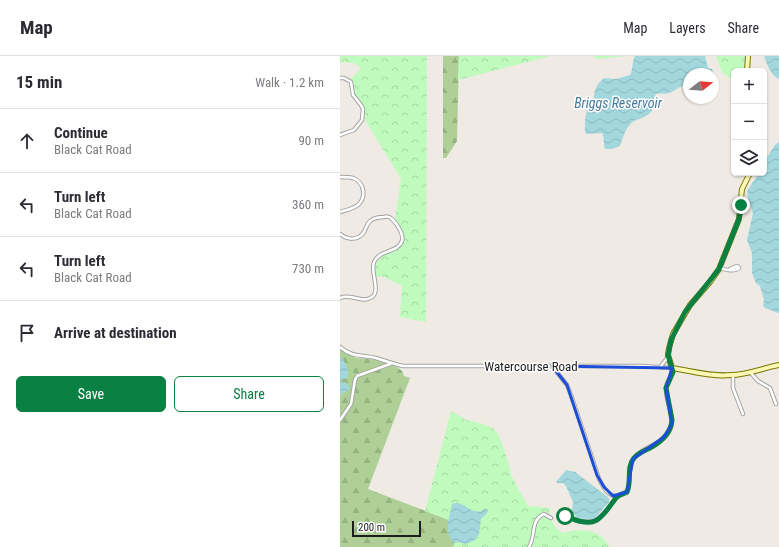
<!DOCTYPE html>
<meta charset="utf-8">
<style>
body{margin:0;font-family:"Roboto Condensed",sans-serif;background:#f2f2f3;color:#2b2b33}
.controls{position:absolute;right:12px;top:12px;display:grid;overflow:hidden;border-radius:6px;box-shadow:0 1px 3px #0004}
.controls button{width:36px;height:36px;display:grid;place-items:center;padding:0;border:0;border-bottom:1px solid #e1e1e2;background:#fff;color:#2b2b33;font:20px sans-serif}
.compass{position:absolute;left:343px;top:12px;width:36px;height:36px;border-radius:50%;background:#fff;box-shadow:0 1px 3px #0004;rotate:73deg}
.scale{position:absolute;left:12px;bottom:10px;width:69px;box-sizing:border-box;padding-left:4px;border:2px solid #1d1d1d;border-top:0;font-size:11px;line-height:14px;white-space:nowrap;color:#1d1d1d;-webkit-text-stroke:3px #fff;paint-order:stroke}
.stop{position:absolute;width:12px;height:12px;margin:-9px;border:3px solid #0b8043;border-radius:50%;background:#fff}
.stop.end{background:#0b8043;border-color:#fff;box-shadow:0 1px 4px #0008}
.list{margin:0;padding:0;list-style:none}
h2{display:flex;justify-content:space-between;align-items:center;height:52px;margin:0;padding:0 16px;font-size:17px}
h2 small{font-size:13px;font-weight:400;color:#7c7c81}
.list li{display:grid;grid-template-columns:26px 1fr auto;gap:12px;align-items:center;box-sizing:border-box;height:64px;padding:0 16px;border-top:1px solid #e1e1e2}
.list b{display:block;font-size:15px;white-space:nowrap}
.list p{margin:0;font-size:13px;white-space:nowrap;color:#7c7c81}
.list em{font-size:13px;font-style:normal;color:#7c7c81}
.actions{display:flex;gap:8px;padding:12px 16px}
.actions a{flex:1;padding:9px 0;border:1px solid #0b8043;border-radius:6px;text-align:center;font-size:14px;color:#0b8043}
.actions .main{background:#0b8043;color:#fff}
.icon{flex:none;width:22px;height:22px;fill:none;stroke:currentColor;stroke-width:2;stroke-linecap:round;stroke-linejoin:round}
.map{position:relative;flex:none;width:439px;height:491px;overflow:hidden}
header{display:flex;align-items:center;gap:24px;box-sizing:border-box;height:56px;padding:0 20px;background:#fff;border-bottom:1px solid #e1e1e2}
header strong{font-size:19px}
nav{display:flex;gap:22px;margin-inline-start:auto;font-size:14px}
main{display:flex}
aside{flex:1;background:#fff}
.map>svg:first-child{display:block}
.forest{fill:url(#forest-firs)}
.park{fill:url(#park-crowns)}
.water{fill:url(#water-waves)}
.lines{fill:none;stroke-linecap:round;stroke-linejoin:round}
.street-casing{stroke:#a4a4a4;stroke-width:4.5}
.secondary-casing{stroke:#787701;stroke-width:6}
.street{stroke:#fff;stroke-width:2.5}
.secondary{stroke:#fbf7b5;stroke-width:4}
.route{stroke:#0b8043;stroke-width:5}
.marked{fill:none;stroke:#1d4ed8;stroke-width:3;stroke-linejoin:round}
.labels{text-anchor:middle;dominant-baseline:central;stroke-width:3;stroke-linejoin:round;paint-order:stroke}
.street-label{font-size:13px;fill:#1d1d1d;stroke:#fff}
.water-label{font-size:14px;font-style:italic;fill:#427ba0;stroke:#fff}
</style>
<header>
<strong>Map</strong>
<nav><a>Map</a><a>Layers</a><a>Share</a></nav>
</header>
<main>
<aside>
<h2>15 min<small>Walk · 1.2 km</small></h2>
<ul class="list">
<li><svg class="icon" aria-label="ahead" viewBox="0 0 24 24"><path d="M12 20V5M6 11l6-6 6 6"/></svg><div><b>Continue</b><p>Black Cat Road</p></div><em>90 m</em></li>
<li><svg class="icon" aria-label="left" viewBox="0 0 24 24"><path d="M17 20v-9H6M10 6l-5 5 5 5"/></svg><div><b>Turn left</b><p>Black Cat Road</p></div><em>360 m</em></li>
<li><svg class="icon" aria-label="left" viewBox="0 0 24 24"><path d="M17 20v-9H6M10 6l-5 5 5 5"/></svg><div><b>Turn left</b><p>Black Cat Road</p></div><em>730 m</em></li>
<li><svg class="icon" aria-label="arrive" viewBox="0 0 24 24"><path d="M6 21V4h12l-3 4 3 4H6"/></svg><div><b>Arrive at destination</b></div></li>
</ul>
<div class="actions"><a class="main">Save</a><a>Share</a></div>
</aside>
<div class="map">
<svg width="439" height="491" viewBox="0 0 439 491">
<defs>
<pattern id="forest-firs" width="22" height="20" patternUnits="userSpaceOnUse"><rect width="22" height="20" fill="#aed096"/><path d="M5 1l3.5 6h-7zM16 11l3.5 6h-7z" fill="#95b281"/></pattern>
<pattern id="park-crowns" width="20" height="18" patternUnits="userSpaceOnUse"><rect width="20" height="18" fill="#c0fbbe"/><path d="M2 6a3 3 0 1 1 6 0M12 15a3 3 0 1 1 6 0" fill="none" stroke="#a5d7a3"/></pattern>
<pattern id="water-waves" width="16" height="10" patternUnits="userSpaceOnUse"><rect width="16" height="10" fill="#a2d7de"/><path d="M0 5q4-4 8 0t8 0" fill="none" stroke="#8bb8be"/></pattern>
</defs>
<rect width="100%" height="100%" fill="#efeae3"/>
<path class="forest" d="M103,0h16l-2,85 -11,17h-3z
M0,292l16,10 21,2 20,7 5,4 2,5 6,2 -42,111 97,37 -12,21h-113z"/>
<path class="park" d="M0,0h87l-1,266 -26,-5 2,-31 -20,-10 -6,1c-5,-26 18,-20 28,-35 -1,-9 -2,-16 -9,-22l6,-41 -36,-59v-8l-3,-7 -9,-11v-8l-3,-6 11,-12 -7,-5 -14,-1z
M119,0h91l-92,24z
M253,0h35l-31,3z
M376,0h29l1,15h-12v10l-12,-9z
M111,355l15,9 17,4 10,4 5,6 7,18 7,25 16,29 22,2 -1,8 7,12 6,5c4,0 6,-2 9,-2 16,-2 31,0 38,16h-156l12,-21 -40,-15z"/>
<path class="water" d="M295,0h70l3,12 4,1 2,7 -1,2v-4h-24v12c-12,-1 -12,5 -21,7 -4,2 -8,-1 -12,1 -4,6 0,14 -7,20 -4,3 -10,5 -15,7 -8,5 -11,16 -14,25l-8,3h-7c-2,-5 0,-12 -3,-16l-16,1 -1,-3c0,-12 0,-25 9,-34 0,-8 4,-14 10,-19l12,1 14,-4c3,-5 2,-13 5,-19z
M424,0h15v23c-9,-4 -12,-15 -15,-23z
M439,86v171h-1l-13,-5 -2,-2 1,-6 -4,-14 -4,-3 -4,-10v-20l-5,-13 6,-27 -5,-15 -1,-7 12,-18h5v-11l11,-17z
M0,301c6,5 10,14 7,21l-7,3z
M5,326l4,4v4l-9,5v-12z
M226,414l9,2 34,26v4l-14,16 -3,1 -16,-1 -4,-8 1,-8 -7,-16 -3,-3h-6l-1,-1z
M116,447c13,1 15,14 30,6l2,1 -1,3 -6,6 -2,15 -4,6 -9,4 -7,-2 -6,1c-9,-14 -4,-24 -1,-39z"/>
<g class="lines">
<g class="street-casing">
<path id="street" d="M0,22h4l7,4 2,13 8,10 2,4 -1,11 -8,10 -14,5
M0,121c4,0 9,0 13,1 11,4 14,19 5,27 -5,4 -12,5 -18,7
M0,178c7,6 18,7 24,-2 2,-4 3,-8 6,-11 4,-3 8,-4 14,-4 3,-1 6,0 8,2 5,5 12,15 10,22 -4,12 -22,8 -28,21 -4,10 7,29 -2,35 -10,7 -21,-4 -32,1
M380,212c5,2 15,4 19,0l-2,-2 -7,3
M0,291c11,10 22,8 36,11 9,3 18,6 27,8h239l30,2c1,10 -6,12 -6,20 -1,18 15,33 -2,50 -9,8 -24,11 -31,21 -7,10 -1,22 -6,33 -4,2 -9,3 -11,6 -17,23 -22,31 -51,18
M212,310l15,19 4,10 28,84c4,7 8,17 18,17
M321,310l7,-9
M410,316l8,9 12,7 6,16
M393,319v13l10,26
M0,364l11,-16 4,-24 2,-4 33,-12
M189,491c7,-11 1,-27 15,-33l7,4"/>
</g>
<g class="secondary-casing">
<path id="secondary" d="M407,15l1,-15
M410,117l-8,16 -3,30 -20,50 -9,13 -20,23 -17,29 -4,14 -1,7 4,13c20,3 39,9 59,7 16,0 32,-7 48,-10"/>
</g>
<use href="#street" class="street"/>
<use href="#secondary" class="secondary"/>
</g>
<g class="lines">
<path class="route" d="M225,460c8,3 21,9 30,5 8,-3 16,-17 21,-23 2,-3 7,-4 11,-6 5,-12 -1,-24 7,-34 4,-5 10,-7 16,-10 11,-6 21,-15 22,-28l-6,-32 7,-16 -5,-17 3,-15 14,-28 34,-43 20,-50 2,-14"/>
</g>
<path class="marked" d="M212,310l120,2 -6,20 6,36 -8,13 -31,22 -6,33 -14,4 -9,-9 -7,-12 -30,-90z"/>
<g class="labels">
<g class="street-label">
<text x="191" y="310">Watercourse Road</text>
</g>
<g class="water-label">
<text x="278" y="47">Briggs Reservoir</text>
</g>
</g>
</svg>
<div class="controls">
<button>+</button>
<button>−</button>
<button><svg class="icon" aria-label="layers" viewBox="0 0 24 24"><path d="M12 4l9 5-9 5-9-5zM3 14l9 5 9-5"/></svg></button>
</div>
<svg class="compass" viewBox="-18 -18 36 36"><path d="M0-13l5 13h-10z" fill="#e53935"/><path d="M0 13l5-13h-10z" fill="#7c7c81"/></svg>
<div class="scale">200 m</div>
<div class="stop" style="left:225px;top:460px"></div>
<div class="stop end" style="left:401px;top:149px"></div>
</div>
</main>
